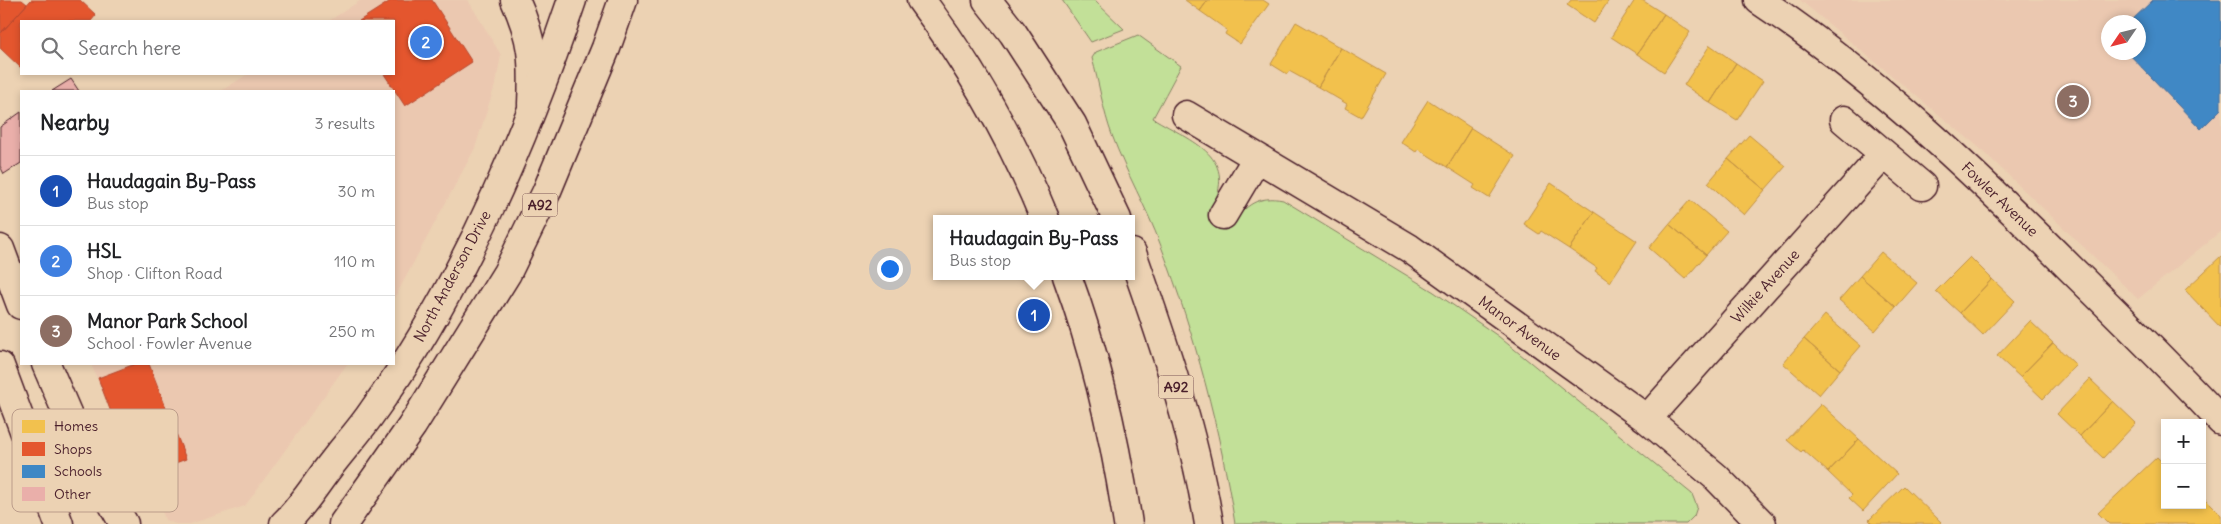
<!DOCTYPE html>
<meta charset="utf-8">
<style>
body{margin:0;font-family:Delius,sans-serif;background:#f6f6f6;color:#202124}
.controls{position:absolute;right:15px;bottom:15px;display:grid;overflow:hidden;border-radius:0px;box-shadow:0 2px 8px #0003}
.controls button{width:45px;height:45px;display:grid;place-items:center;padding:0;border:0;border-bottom:1px solid #e0e0e0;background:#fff;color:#202124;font:25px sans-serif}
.compass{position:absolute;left:2101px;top:15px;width:45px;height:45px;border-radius:50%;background:#fff;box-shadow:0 2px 8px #0003;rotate:235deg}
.you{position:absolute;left:889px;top:268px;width:18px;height:18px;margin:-12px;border:4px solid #fff;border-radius:50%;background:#1a73e8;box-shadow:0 0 0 8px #1a73e833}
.badge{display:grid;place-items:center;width:32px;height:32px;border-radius:50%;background:#1f6fb2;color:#fff;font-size:16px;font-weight:700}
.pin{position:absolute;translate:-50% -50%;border:2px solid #fff;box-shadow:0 1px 5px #0006}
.popup{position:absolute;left:933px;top:215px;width:202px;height:65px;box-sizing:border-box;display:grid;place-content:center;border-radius:0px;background:#fff;filter:drop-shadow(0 1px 4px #0005);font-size:16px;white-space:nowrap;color:#757577}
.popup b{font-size:19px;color:#202124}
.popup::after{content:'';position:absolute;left:50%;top:100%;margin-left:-10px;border:10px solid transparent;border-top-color:#fff}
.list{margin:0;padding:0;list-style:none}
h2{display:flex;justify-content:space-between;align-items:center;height:65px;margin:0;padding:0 20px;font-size:21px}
h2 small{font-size:16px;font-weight:400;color:#757577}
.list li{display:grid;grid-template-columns:32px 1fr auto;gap:15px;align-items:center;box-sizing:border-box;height:70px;padding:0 20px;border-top:1px solid #e0e0e0}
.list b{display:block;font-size:19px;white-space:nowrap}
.list p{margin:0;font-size:16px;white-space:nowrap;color:#757577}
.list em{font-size:16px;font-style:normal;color:#757577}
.icon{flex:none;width:28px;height:28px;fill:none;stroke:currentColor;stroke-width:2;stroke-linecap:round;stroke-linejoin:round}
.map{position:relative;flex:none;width:2221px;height:524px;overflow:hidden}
.search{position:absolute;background:#fff;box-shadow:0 2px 8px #0003;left:20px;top:20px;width:375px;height:55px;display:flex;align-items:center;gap:12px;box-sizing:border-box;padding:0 18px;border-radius:0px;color:#757577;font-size:19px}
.panel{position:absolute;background:#fff;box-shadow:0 2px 8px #0003;left:20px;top:90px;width:375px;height:275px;border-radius:0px}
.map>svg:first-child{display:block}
.built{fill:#ebc8b0;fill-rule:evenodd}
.green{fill:#c2e098;stroke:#868062}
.homes{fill:#f2c14e;stroke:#c09044}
.shops{fill:#e4572e;stroke:#b6462d}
.schools{fill:#3f88c5;stroke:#426897}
.building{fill:#eaafaa;stroke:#4a1f2b}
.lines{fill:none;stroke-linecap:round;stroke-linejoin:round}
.minor-casing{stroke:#4a1f2b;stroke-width:31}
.tertiary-casing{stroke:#4a1f2b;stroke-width:31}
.primary-casing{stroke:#4a1f2b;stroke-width:31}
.minor{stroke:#ecd2b3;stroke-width:28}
.tertiary{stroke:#ecd2b3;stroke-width:28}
.primary{stroke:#ecd2b3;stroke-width:28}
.labels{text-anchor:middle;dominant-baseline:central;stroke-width:5;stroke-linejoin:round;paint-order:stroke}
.shield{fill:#ecd2b3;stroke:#7b5554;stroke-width:1}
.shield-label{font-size:14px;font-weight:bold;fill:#4a1f2b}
.street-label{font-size:15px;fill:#4a1f2b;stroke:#ecd2b3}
.key{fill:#ecd2b3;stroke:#bb9c8a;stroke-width:1}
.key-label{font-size:14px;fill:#4a1f2b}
</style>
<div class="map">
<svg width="2221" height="524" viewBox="0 0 2221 524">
<rect width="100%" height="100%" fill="#ecd2b3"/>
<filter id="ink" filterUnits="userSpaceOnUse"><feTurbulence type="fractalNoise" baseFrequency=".02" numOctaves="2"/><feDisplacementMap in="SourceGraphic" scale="10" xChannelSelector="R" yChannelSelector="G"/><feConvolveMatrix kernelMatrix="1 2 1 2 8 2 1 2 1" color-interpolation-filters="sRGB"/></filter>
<g filter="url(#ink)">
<path class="built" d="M361,0h107l33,55 -5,27 -21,66 -81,151v-208h-173l27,-17h146v-53h-65z
M1800,0h421v231l-83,68 -156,-149zM2108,22h30v30h-30z
M91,364h256l-102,142 -55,18h-14l-11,-4 -15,-49 -13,5z"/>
<path class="green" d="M1062,0h32l30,29 -33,13z
M1138,35l43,31 -28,52c41,25 87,38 57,94l23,13c11,-20 26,-30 50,-25l151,92 64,44 194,158 5,13 -3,9 -8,8h-451c-15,-95 -40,-189 -74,-278 -14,-38 -35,-73 -49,-111 -9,-24 -13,-52 -20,-77l4,-6z"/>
<path class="homes" d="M1185,0h23l-8,11z
M1208,0h55l6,4 -29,40 -15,-10 2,-4 -27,-19z
M1571,0h38l-15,23 -27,-18z
M1635,0h7l22,14 -27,40 -26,-17z
M1664,14l26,18 -26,40 -27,-18z
M1296,22l45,26 -23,39 -29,-16 -2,3 -16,-10z
M1710,45l26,18 -26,40 -26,-18z
M1341,48l45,26 -25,43 -16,-9 2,-4 -29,-17z
M1736,63l27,18 -26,39 -27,-17z
M1428,100l43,28 -24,39 -29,-18 -2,3 -15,-10z
M1471,128l44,28 -26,42 -16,-10 2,-3 -28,-18z
M1749,135l37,31 -21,24 -37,-31z
M1728,159l37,31 -21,25 -36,-32z
M1551,183l43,29 -25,37 -28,-18 -2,3 -15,-10z
M1690,200l37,31 -21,24 -37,-31z
M1594,212l43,29 -27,41 -15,-11 2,-3 -28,-19z
M1669,224l37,31 -21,24 -36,-31z
M1881,252l36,31 -21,24 -36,-31z
M2221,256v72l-36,-38z
M1970,257l22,22 -32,34 -24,-22z
M1860,276l36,31 -21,24 -36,-31z
M1992,279l23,22 -32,34 -23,-22z
M1825,315l36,31 -21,24 -36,-31z
M2030,321l23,22 -33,34 -23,-21z
M1804,339l36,31 -21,25 -36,-32z
M2053,343l23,22 -33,34 -23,-22z
M2090,379l23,22 -33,35 -23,-22z
M2113,401l23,22 -33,35 -23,-22z
M1821,404l38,35 -31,33 -25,-22 -2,2 -14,-12z
M1859,439l38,35 -34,37 -14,-13 3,-3 -24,-23z
M2157,457l8,8v40h37v-9l19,19v9h-112l-11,-11z
M1904,486l37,36 -2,2h-66l-4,-4z"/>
<path class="shops" d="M0,0h22l5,4 -26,29z
M31,0h49l16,15 -5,6h-70v47l-21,-20v-14z
M392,0h40l40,62 -67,44 -21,-32h10v-53h-35z
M135,364h14l37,95 -50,19 -38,-100z"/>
<path class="schools" d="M2153,0h68v109l-20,20 -74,-77h11v-30h-8z"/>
<path class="building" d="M71,79l8,12h-27z
M21,112v51l-17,11 -4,-8v-39z"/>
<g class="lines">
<g class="minor-casing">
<path id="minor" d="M1759,0c114,76 214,171 311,268 51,50 102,100 151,153
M1186,115l223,133 238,171 69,58 46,47
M1844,120l78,66
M1223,215l34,-57
M1647,419l237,-265"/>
</g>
<g class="tertiary-casing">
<path id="tertiary" d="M515,0c18,39 19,62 17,104"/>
</g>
<g class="primary-casing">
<path id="primary" d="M921,0c50,67 92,141 124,219
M987,0l26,33 59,91 45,95
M0,249l21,56
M1132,253c31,88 62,178 77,271
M1067,276c30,81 48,163 61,248
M46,364l39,91 39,69
M0,366l59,158
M284,524c19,-18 33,-42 49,-62 13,-17 28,-33 40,-51 86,-119 152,-272 199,-411
M343,524l69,-98 95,-153 39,-80 60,-145 17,-48"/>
</g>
<use href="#minor" class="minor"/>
<use href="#tertiary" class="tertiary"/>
<use href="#primary" class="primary"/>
</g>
</g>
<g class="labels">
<g class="shield">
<rect x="522.5" y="193.5" width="35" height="23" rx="4"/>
<rect x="1158.5" y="375.5" width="35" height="23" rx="4"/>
</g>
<g class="shield-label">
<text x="540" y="205">A92</text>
<text x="1176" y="387">A92</text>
</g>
<g class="street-label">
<text transform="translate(2000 199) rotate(44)">Fowler Avenue</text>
<text transform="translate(452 276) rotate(-62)">North Anderson Drive</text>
<text transform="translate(1765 286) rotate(-48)">Wilkie Avenue</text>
<text transform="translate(1520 328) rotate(36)">Manor Avenue</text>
</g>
</g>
<rect x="12" y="409" width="166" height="103" rx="8" class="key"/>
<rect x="22" y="420" width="23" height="13" fill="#f2c14e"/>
<rect x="22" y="442" width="23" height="14" fill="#e4572e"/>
<rect x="22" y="465" width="23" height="13" fill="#3f88c5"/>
<rect x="22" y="487" width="23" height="14" fill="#eaafaa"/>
<g class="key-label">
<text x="54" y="431">Homes</text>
<text x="54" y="454">Shops</text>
<text x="54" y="476">Schools</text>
<text x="54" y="499">Other</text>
</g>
</svg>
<div class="controls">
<button>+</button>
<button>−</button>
</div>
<svg class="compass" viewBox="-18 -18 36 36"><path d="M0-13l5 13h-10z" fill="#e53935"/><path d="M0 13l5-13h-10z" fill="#757577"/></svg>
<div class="you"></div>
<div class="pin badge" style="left:1034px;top:315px;background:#1a4fb4">1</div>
<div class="popup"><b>Haudagain By-Pass</b>Bus stop</div>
<div class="pin badge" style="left:426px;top:42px;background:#3f7fe0">2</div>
<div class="pin badge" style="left:2073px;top:101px;background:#8d6e63">3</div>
<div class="search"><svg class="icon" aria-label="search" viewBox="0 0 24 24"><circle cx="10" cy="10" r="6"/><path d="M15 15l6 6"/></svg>Search here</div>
<section class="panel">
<h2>Nearby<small>3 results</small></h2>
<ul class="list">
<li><span class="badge" style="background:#1a4fb4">1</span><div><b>Haudagain By-Pass</b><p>Bus stop</p></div><em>30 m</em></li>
<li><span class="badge" style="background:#3f7fe0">2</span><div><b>HSL</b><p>Shop · Clifton Road</p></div><em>110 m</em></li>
<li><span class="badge" style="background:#8d6e63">3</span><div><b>Manor Park School</b><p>School · Fowler Avenue</p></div><em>250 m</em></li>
</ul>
</section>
</div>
